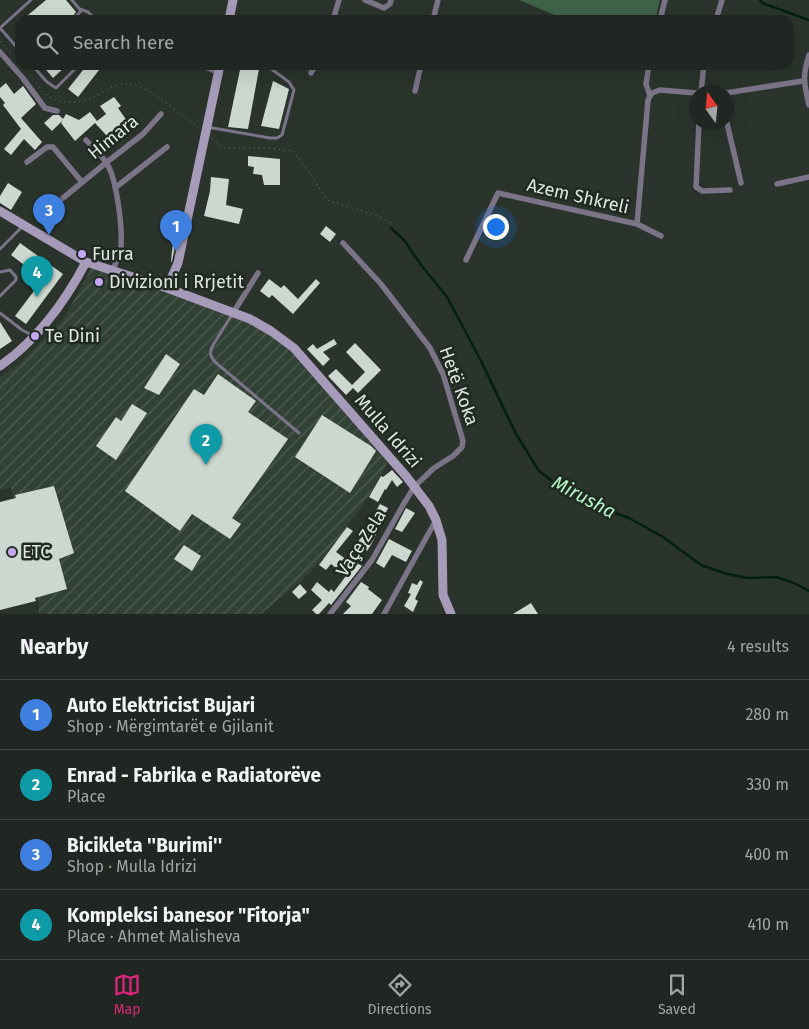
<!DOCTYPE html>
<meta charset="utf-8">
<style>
body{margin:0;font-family:"Fira Sans",sans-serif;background:#282e2a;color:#f1f3f6}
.compass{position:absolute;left:689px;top:85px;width:45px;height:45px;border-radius:50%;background:#202621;box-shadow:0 5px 20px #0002;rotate:345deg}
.you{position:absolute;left:495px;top:226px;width:18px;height:18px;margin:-12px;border:4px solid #fff;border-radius:50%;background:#1a73e8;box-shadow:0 0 0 8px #1a73e833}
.badge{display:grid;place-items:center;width:32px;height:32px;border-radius:50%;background:#db2777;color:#fff;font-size:16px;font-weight:700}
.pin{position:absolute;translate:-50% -41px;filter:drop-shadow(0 1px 2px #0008)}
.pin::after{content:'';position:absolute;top:26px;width:18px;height:15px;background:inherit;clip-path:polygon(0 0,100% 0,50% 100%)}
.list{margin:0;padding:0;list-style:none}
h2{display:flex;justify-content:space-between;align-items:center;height:65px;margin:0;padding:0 20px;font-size:21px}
h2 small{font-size:16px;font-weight:400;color:#a2a5a5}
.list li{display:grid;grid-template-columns:32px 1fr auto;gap:15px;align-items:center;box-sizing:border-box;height:70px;padding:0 20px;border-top:1px solid #3d433f}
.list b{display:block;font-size:19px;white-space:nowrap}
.list p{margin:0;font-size:16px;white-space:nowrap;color:#a2a5a5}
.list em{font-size:16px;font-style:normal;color:#a2a5a5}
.icon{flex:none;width:28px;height:28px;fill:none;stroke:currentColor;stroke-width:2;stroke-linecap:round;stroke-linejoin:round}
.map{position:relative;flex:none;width:809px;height:614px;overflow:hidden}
.search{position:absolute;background:#202621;box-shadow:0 5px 20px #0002;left:15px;right:15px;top:15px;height:55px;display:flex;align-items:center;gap:12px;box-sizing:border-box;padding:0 18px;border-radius:15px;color:#a2a5a5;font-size:19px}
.sheet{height:345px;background:#202621}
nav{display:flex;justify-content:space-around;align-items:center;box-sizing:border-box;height:70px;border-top:1px solid #3d433f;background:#202621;font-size:14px;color:#a2a5a5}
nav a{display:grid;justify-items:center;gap:2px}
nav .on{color:#db2777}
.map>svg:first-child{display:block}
.industrial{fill:url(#industrial-furrows)}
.green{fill:#3f6349}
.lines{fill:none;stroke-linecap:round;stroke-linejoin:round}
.stream{stroke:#02200d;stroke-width:2.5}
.building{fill:#ccd8cf}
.path{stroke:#717973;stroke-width:1;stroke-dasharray:1 4;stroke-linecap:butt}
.lane{stroke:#7b7487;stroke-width:3}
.street{stroke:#7b7487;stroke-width:5.5}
.secondary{stroke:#a69bb8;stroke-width:9}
.poi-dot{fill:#c5a7f1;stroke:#202922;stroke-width:2}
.labels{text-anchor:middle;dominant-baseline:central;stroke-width:5;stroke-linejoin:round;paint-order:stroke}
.street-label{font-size:18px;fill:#dfe5e0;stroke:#202922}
.poi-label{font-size:18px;fill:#dfe5e0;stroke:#202922;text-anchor:start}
.water-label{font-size:19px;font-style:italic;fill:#b5f7c6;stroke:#202922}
</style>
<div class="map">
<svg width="809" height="614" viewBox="0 0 809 614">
<defs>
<pattern id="industrial-furrows" width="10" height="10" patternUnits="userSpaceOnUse" patternTransform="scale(1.25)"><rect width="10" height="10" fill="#324136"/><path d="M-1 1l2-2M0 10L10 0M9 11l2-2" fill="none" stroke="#4f5c53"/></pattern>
</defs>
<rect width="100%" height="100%" fill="#2a332c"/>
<path class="industrial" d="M92,267l141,46 61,35 94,108 -2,10 -19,33 -40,55 -25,26 -41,34h-222v-10l-28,-116 -11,2v-113l20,-14 44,-45z"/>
<path class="green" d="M519,0h141l-5,20h-89z"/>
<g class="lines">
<path class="stream" d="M760,0l2,3 47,17
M391,228l13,12 17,25 26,32 34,64 35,73 23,37 25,19 31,16 34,12 34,19 38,28 26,9 21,4 28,-1 18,6 15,8"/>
</g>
<path class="building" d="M46,0h20l10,12 -6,8h-48z
M42,65h25l-14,13z
M87,65h16l-25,32 -10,-8z
M241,65h13l5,4 -11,60 -20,-2z
M273,81l16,8 -10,40 -18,-3z
M6,83l8,11 9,-8 13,18 -15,14 21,24 -7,8 -11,-11 -13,16 -7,-6 17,-20 -18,-24 2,-2 -5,-6v-9z
M114,97l7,9 -3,2 14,20 -11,7 -3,-5 -10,7 -13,-14 -20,18 -14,-18 2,-3 -11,11 -8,-8 9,-8h6l4,4 3,-5 13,6 11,-8 7,9 9,-7 -6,-8z
M248,156l32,3v26h-16l-2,-10 -9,-1 1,-7 -6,-1z
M211,177l18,2 -3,26 17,4 -4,15 -35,-8 6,-25z
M8,183l14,9 -11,18 -11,-7v-7z
M181,219l-9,42 -1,1 2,-22 -7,-8z
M326,226l10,8 -6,8 -10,-8z
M20,243l43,31 -37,50 -11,-8 28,-37 -32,-24z
M269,279l12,9 3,-3 14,14 18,-20 4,4 -27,31 -21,-19 -3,3 -9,-7z
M0,322l12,19 -12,8z
M334,339l3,5 -14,8 7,7 -7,7 -16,-17 6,-5 4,5z
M355,343l26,27 -23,23 -5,-5 -7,7 -18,-19 8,-7 16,16 13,-13 -19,-20z
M166,354l14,10 -21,31 -15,-7z
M218,374l38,27 -8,11 40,27 -56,79 9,6 -11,15 -38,-25 -12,17 -55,-40 69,-102 10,6z
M132,404l15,9 -31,47 -20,-14 20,-29 5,4z
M322,415l49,31 5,5 -26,42 -55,-36z
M392,470l11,12 -6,5 -5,-7 -6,10 -1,-1 -7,13 -9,-5 12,-21 2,1z
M54,486l20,67 -15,6 8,30 -32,9 1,3 -36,9v-108l16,-4 -1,-3z
M380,504l8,4 -16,35 -5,8 -10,-7z
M406,508l9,5 -13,19 -7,-3z
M347,527l6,4 -17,21 11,8 1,-2 14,8 -31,39 -2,-2 -10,11h-3l-4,-4 10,-10 -11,-10 6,-8 12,10 2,-3 3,3 14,-19 -10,-7 -2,2 -5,-4 -5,6 -7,-5z
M389,539l23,12 -6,11 -14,-7 -8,13 -8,-5z
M184,545l17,11 -9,15 -18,-12z
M420,580l3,2 -8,17 3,2 -5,11 -9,-6 7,-12 -3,-1 4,-10 5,2z
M361,582l8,5 -1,2 14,11 -10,14h-29l8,-8 -5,-4z
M300,584l7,8 -8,7 -7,-7z
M531,603l7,11h-25z"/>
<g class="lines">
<path class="path" d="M0,41l13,15
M30,75c5,6 11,15 17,20 11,9 32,9 44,3 13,-6 24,-15 39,-14 19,2 51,31 68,43
M212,139l11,9h43l27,3 16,21 18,28 54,17 12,8"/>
<path class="lane" d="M72,0l9,11 -8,9
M80,9l8,3 9,8
M0,28l31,-28
M0,28l20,23
M32,65l15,17 9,6 23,-23
M207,127l63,11h7l5,-3 12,-45 -5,-8 -23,-17
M0,249l23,-23
M0,272l10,-2 6,7v3l-16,16
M0,313l22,17 12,6
M233,313l-20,32c-4,7 -3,11 2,17l84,71"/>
<path class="street" d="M365,0l19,8 6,-4 1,-4
M333,20l6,-20
M433,20l5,-20
M660,20l5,-20
M716,20l6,-20
M0,52l22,25 23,31 12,3
M809,55c-7,22 -5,28 0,50
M200,65l18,7
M649,65l-3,19 4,12
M311,73l4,-8
M415,91l6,-26
M701,92l3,-27
M726,93l77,-12
M726,119l15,64
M699,122l-3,65 6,4 28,-1
M86,140c7,8 16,15 21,24 10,15 17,71 13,89 -2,6 -5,12 -8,18
M27,162l20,-15h6l29,35
M777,184l32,-7
M115,188l52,-41
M63,198l44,-36 36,-28 18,-20
M637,224l24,12
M466,260l32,-67 139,31 11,-124 4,-7 8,-3 36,3
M233,313l25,-40
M330,614l42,-54 31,-55 11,-18 20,-19 19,-12 9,-9 1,-6 -20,-67 -13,-26 -49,-64 -38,-41
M384,614l52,-94"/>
<path class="secondary" d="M229,20l4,-20
M0,211l86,51 81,26 83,31 21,12 23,17 112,128 23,30 7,14 6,20 1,55 8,19
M167,288l11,-25 42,-198
M0,366c37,-26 65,-64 86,-104"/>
</g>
<g class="poi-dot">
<circle cx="82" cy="254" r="5"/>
<circle cx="99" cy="282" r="5"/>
<circle cx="35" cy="336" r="5"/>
<circle cx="12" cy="552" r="5"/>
</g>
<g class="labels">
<g class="street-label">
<text transform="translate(113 137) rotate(-39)">Himara</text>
<text transform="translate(578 196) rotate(13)">Azem Shkreli</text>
<text transform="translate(459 386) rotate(70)">Hetë Koka</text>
<text transform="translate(388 431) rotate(49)">Mulla Idrizi</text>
<text transform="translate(361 543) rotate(-57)">Vaçe Zela</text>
</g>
<g class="poi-label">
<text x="92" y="254">Furra</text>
<text x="109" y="282">Divizioni i Rrjetit</text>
<text x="45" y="336">Te Dini</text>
<text x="22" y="552">ETC</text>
</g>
<g class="water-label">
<text transform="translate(584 497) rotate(28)">Mirusha</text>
</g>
</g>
</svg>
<svg class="compass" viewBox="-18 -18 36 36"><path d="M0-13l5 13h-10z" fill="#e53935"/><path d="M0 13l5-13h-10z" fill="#a2a5a5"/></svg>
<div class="you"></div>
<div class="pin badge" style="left:176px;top:251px;background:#3f7fe0">1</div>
<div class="pin badge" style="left:206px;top:465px;background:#0f9aa8">2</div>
<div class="pin badge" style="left:49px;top:235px;background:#3f7fe0">3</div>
<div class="pin badge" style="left:37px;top:297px;background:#0f9aa8">4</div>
<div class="search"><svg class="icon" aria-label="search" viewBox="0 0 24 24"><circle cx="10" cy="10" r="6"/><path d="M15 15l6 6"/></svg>Search here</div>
</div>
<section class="sheet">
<h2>Nearby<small>4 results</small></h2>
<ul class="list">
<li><span class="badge" style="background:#3f7fe0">1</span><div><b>Auto Elektricist Bujari</b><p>Shop · Mërgimtarët e Gjilanit</p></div><em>280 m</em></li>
<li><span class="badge" style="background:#0f9aa8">2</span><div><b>Enrad - Fabrika e Radiatorëve</b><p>Place</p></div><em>330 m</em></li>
<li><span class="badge" style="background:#3f7fe0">3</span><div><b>Bicikleta ''Burimi''</b><p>Shop · Mulla Idrizi</p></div><em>400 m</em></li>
<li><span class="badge" style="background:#0f9aa8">4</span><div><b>Kompleksi banesor &quot;Fitorja&quot;</b><p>Place · Ahmet Malisheva</p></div><em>410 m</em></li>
</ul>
</section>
<nav>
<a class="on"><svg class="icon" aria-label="map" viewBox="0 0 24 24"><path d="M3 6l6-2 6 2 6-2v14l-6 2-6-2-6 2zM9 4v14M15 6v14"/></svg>Map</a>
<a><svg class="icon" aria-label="directions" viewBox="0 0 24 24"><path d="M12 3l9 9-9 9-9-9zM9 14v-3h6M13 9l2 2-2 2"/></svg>Directions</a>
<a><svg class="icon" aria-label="saved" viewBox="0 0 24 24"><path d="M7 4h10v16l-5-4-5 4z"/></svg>Saved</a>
</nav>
